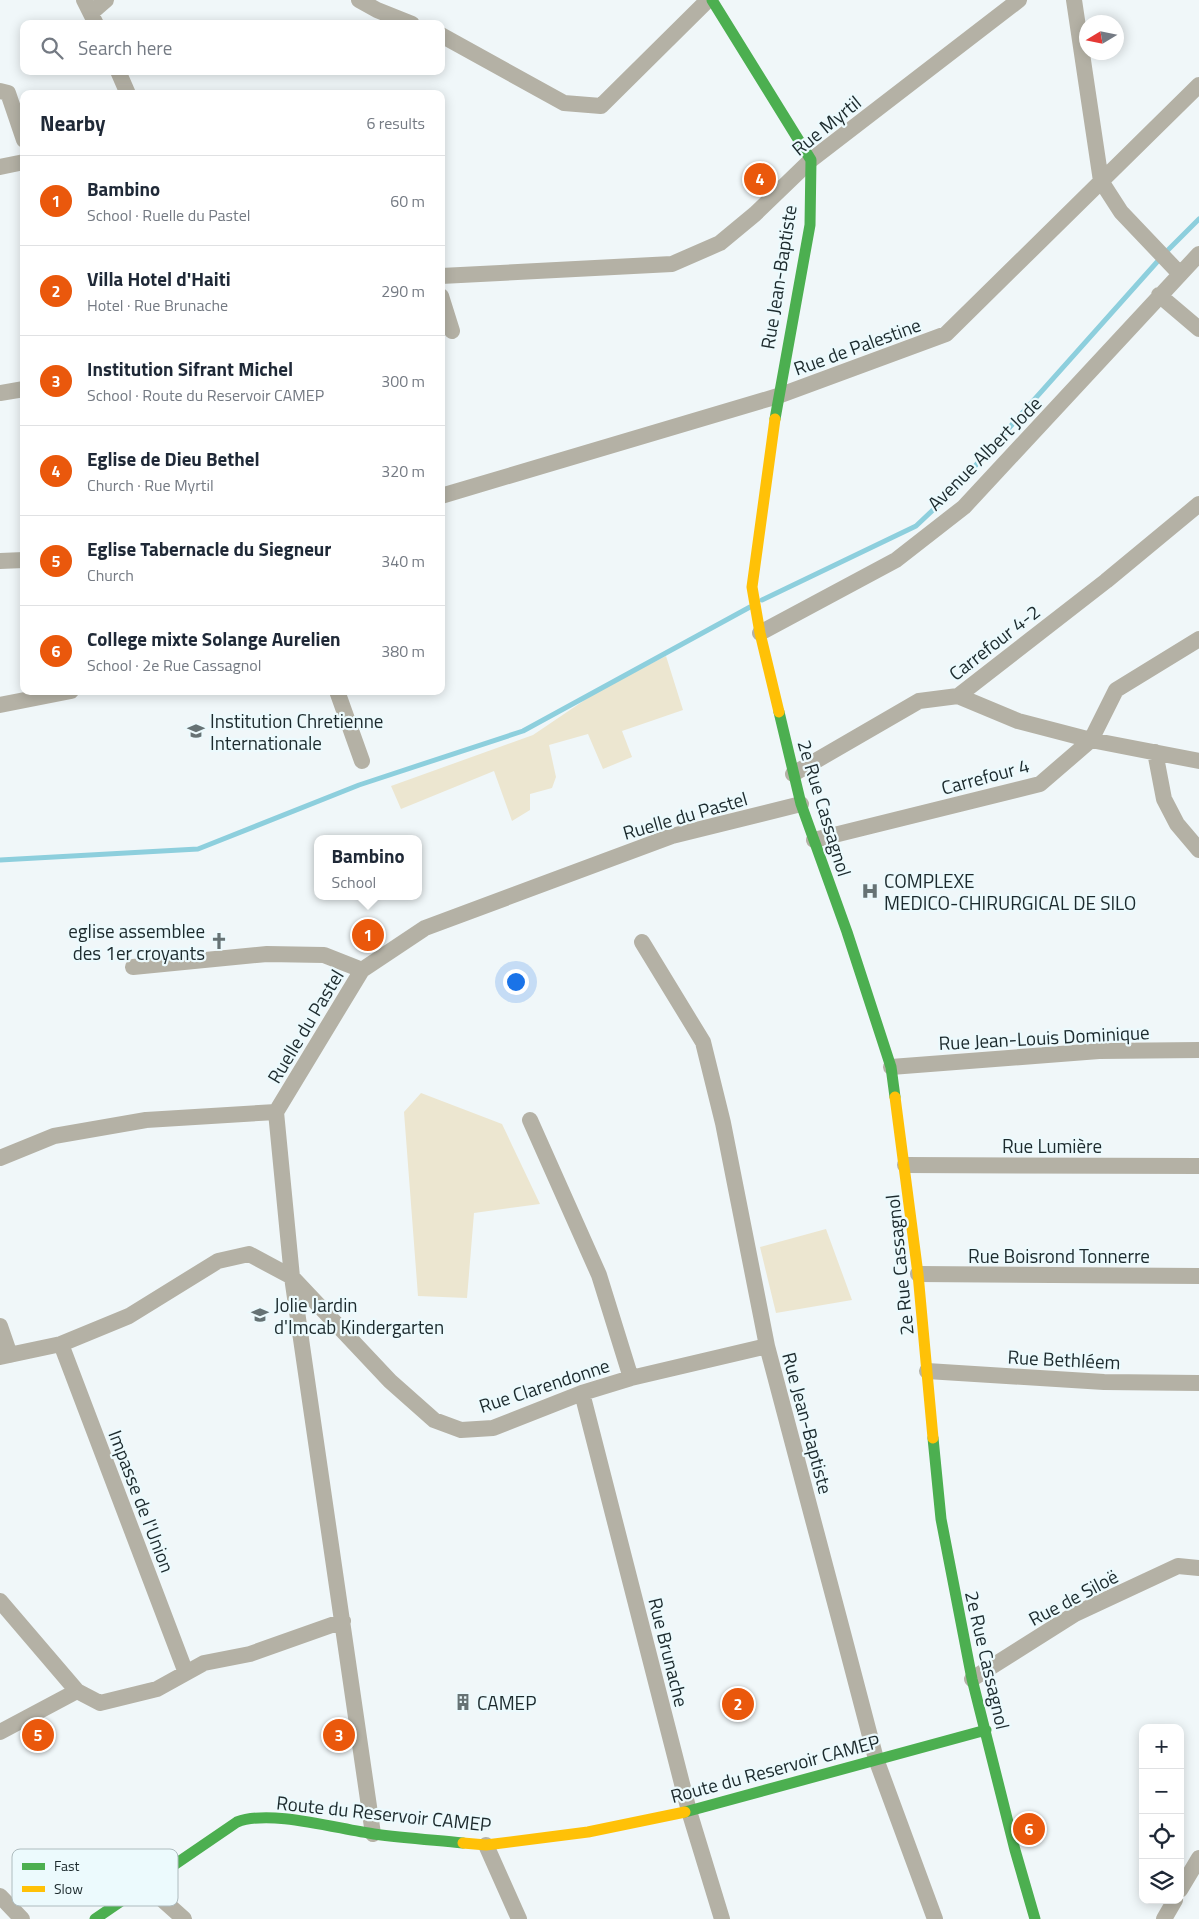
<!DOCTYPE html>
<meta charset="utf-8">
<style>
body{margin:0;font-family:"Titillium Web",sans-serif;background:#f2f2f3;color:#1f2937}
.controls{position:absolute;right:15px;bottom:15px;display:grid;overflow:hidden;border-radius:10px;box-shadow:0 2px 12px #0003}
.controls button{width:45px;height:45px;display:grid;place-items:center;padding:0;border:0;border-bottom:1px solid #e0e1e3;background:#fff;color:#1f2937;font:25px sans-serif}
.compass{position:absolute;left:1079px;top:15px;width:45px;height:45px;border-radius:50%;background:#fff;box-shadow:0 2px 12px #0003;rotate:260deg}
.you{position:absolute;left:515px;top:981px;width:18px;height:18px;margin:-12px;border:4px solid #fff;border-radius:50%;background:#1a73e8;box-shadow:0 0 0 8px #1a73e833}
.badge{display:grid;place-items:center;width:32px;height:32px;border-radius:50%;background:#ea580c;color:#fff;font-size:16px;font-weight:700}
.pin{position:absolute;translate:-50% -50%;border:2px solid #fff;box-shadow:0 1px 5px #0006}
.popup{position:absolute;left:314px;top:835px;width:108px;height:65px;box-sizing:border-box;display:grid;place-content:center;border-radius:10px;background:#fff;filter:drop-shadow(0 1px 4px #0005);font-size:16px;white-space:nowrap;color:#747a83}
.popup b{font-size:19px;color:#1f2937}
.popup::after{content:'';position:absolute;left:50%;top:100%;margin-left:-10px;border:10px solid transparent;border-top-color:#fff}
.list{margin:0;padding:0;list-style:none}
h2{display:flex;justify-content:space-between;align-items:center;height:65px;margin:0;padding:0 20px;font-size:21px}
h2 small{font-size:16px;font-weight:400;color:#747a83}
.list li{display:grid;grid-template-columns:32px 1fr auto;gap:15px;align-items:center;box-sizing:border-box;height:90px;padding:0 20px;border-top:1px solid #e0e1e3}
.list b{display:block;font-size:19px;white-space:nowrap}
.list p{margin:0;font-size:16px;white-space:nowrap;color:#747a83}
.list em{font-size:16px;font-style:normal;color:#747a83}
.icon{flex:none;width:28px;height:28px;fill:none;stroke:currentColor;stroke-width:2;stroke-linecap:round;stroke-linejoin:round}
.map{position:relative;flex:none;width:1199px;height:1919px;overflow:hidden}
.search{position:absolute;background:#fff;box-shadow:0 2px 12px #0003;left:20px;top:20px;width:425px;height:55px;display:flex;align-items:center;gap:12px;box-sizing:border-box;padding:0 18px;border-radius:10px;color:#747a83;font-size:19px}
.panel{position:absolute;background:#fff;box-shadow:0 2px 12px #0003;left:20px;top:90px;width:425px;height:605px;border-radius:10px}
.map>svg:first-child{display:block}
.green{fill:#ece6d0}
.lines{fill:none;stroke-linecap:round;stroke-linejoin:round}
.stream{stroke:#8dcfdd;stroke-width:5}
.street{stroke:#b4b1a5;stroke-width:16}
.fast{stroke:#4caf50;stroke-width:11}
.slow{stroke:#ffc107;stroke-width:11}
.labels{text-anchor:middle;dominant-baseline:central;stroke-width:4.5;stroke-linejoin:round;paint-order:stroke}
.street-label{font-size:19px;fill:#1c2a2d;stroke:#ecfafd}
.poi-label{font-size:19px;fill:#1c2a2d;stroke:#ecfafd;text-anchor:start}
.key{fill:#ecfafd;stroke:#aebcbf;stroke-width:1}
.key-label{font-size:14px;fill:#1c2a2d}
</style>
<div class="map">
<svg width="1199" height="1919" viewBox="0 0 1199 1919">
<rect width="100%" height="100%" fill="#f0f7f9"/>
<path class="green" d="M666,656l17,54 -61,21 10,26 -29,12 -15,-35 -39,11 7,32 -4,11 -22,6v16l-18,11 -18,-50 -93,38 -10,-23 142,-51 71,-48z
M421,1093l81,31 38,80 -66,9 -7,85 -49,-2 -14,-184z
M826,1229l26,71 -76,13 -16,-66z"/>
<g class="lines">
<path class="stream" d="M1168,250l31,-31
M762,600l154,-74 35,-33 206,-231
M0,860l198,-11 161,-64 164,-54 227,-124"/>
<path class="street" d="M84,0l12,24
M359,0l18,10 35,14
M1074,0l27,181 20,31 59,62
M91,13l15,-13
M441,35l123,68 37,3 107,-106
M118,71l10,23
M0,91l8,2 16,47
M0,167l24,-5
M441,276l231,-12 48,-21 35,-29 56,-54 208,-160
M1159,295l40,34
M441,296l11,35
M0,393l24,-4
M441,496l337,-100 168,-62 253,-249
M0,561l24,-1
M760,633l136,-73 68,-53 235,-253
M337,691l25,70
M958,696l60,25 73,19 108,21
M0,705l71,-14
M1155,752l9,47 13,25 22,26
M793,774l126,-73 39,-5 148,-115 93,-77
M814,840l226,-56 51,-44 25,-50 83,-51
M642,942l61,100 20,81 44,223 76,287 33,126 59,160
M133,967l134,-13 57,1 38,15
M891,1067l208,-16 100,-1
M276,1112l16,165 81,557
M530,1120l69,155 32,103
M0,1158l54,-22 92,-16 130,-8 86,-142 63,-42 247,-92 129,-32
M905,1165l294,1
M918,1274l281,2
M0,1326l10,29
M61,1344l125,329
M0,1357l61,-13 68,-28 89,-55 31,-7 43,23 98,104 44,39 27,10 32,-2 89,-35 49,-15 136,-32
M927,1371l177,11 95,1
M582,1393l107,418 33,108
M0,1601l77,90 23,12 57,-14 47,-26 46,-9 93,-33
M972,1679l103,-65 103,-48 21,2
M0,1732l77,-41
M486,1845l33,74
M146,1885l38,34
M1180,1890l19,-32
M0,1896l22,23
M1164,1919l11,-19"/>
<path class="fast" d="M712,0l99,160 -1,65 -35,194
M779,712l22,92 46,128 44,135 4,30
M933,1438l8,81 31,160 43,171 20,69
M685,1812l301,-82
M95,1919l142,-97c34,-13 100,7 137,12 30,4 59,6 89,9"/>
<path class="slow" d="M775,419l-23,168 8,46 19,79
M895,1097l23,177 15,164
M463,1843l23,2 102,-13 97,-20"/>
</g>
<defs>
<g id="school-bare" transform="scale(1.35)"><path d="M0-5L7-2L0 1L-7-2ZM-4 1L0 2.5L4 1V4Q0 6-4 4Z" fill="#667274" stroke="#ecfafd" stroke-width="2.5" paint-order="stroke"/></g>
<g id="hospital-bare" transform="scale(1.35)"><path d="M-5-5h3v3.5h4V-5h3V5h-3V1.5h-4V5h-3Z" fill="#667274" stroke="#ecfafd" stroke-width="2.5" paint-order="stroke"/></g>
<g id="church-bare" transform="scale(1.35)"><path d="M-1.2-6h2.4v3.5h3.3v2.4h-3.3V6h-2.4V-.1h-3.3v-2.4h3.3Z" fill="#667274" stroke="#ecfafd" stroke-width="2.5" paint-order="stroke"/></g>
<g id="building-bare" transform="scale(1.35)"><path d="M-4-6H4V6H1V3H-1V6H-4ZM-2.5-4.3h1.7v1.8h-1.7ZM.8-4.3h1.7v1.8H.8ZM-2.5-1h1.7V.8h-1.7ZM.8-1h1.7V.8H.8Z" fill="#667274" stroke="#ecfafd" stroke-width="2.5" paint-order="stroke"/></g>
</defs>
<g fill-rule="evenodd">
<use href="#school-bare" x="196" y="731"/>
<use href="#hospital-bare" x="870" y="891"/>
<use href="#church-bare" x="219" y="941"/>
<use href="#school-bare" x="260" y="1315"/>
<use href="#building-bare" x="463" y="1702"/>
</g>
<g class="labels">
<g class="street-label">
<text transform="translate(826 125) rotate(-39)">Rue Myrtil</text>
<text transform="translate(778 277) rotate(-81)">Rue Jean-Baptiste</text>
<text transform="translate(857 346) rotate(-20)">Rue de Palestine</text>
<text transform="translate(984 453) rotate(-45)">Avenue Albert Jode</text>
<text transform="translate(994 642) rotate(-38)">Carrefour 4-2</text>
<text transform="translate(985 776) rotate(-15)">Carrefour 4</text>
<text transform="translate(825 808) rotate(73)">2e Rue Cassagnol</text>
<text transform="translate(685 815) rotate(-16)">Ruelle du Pastel</text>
<text transform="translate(305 1026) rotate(-59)">Ruelle du Pastel</text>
<text transform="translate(1044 1037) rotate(-3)">Rue Jean-Louis Dominique</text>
<text x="1052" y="1145">Rue Lumière</text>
<text x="1059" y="1255">Rue Boisrond Tonnerre</text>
<text transform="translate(899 1265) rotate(-96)">2e Rue Cassagnol</text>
<text transform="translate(1064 1359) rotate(3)">Rue Bethléem</text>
<text transform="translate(544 1385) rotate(-18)">Rue Clarendonne</text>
<text transform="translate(808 1423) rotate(75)">Rue Jean-Baptiste</text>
<text transform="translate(142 1501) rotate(69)">Impasse de l'Union</text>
<text transform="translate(1073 1597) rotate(-28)">Rue de Siloë</text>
<text transform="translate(669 1652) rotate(76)">Rue Brunache</text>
<text transform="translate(988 1660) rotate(77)">2e Rue Cassagnol</text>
<text transform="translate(775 1768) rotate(-15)">Route du Reservoir CAMEP</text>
<text transform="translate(384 1813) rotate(6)">Route du Reservoir CAMEP</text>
</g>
<g class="poi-label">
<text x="210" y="720">Institution Chretienne<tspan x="210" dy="22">Internationale</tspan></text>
<text x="884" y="880">COMPLEXE<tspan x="884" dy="22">MEDICO-CHIRURGICAL DE SILO</tspan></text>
<text x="205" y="930" text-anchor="end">eglise assemblee<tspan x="205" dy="22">des 1er croyants</tspan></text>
<text x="274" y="1304">Jolie Jardin<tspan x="274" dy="22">d'Imcab Kindergarten</tspan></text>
<text x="477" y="1702">CAMEP</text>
</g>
</g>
<rect x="12" y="1849" width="166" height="57" rx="8" class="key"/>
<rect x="22" y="1863" width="23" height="7" fill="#4caf50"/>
<rect x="22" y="1886" width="23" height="6" fill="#ffc107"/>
<g class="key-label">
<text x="54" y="1871">Fast</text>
<text x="54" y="1894">Slow</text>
</g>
</svg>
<div class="controls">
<button>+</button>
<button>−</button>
<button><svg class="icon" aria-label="locate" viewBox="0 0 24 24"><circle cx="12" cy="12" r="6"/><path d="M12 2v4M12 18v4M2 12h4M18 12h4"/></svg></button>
<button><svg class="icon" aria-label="layers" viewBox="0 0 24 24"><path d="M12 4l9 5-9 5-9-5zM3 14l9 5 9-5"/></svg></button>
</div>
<svg class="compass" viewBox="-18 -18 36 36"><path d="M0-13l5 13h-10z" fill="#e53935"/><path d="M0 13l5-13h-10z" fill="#747a83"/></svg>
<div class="you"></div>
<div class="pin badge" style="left:368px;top:935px">1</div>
<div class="popup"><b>Bambino</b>School</div>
<div class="pin badge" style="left:738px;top:1704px">2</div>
<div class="pin badge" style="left:339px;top:1735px">3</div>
<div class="pin badge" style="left:760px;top:179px">4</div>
<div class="pin badge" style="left:38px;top:1735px">5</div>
<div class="pin badge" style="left:1029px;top:1829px">6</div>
<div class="search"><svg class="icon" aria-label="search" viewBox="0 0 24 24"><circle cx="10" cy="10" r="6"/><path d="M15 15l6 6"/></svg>Search here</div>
<section class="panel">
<h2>Nearby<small>6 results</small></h2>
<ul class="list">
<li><span class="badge">1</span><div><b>Bambino</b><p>School · Ruelle du Pastel</p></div><em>60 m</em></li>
<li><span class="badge">2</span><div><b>Villa Hotel d'Haiti</b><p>Hotel · Rue Brunache</p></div><em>290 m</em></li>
<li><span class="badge">3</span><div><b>Institution Sifrant Michel</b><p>School · Route du Reservoir CAMEP</p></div><em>300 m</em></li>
<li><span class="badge">4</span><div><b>Eglise de Dieu Bethel</b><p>Church · Rue Myrtil</p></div><em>320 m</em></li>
<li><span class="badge">5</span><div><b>Eglise Tabernacle du Siegneur</b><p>Church</p></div><em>340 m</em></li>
<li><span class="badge">6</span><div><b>College mixte Solange Aurelien</b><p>School · 2e Rue Cassagnol</p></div><em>380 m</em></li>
</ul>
</section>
</div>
